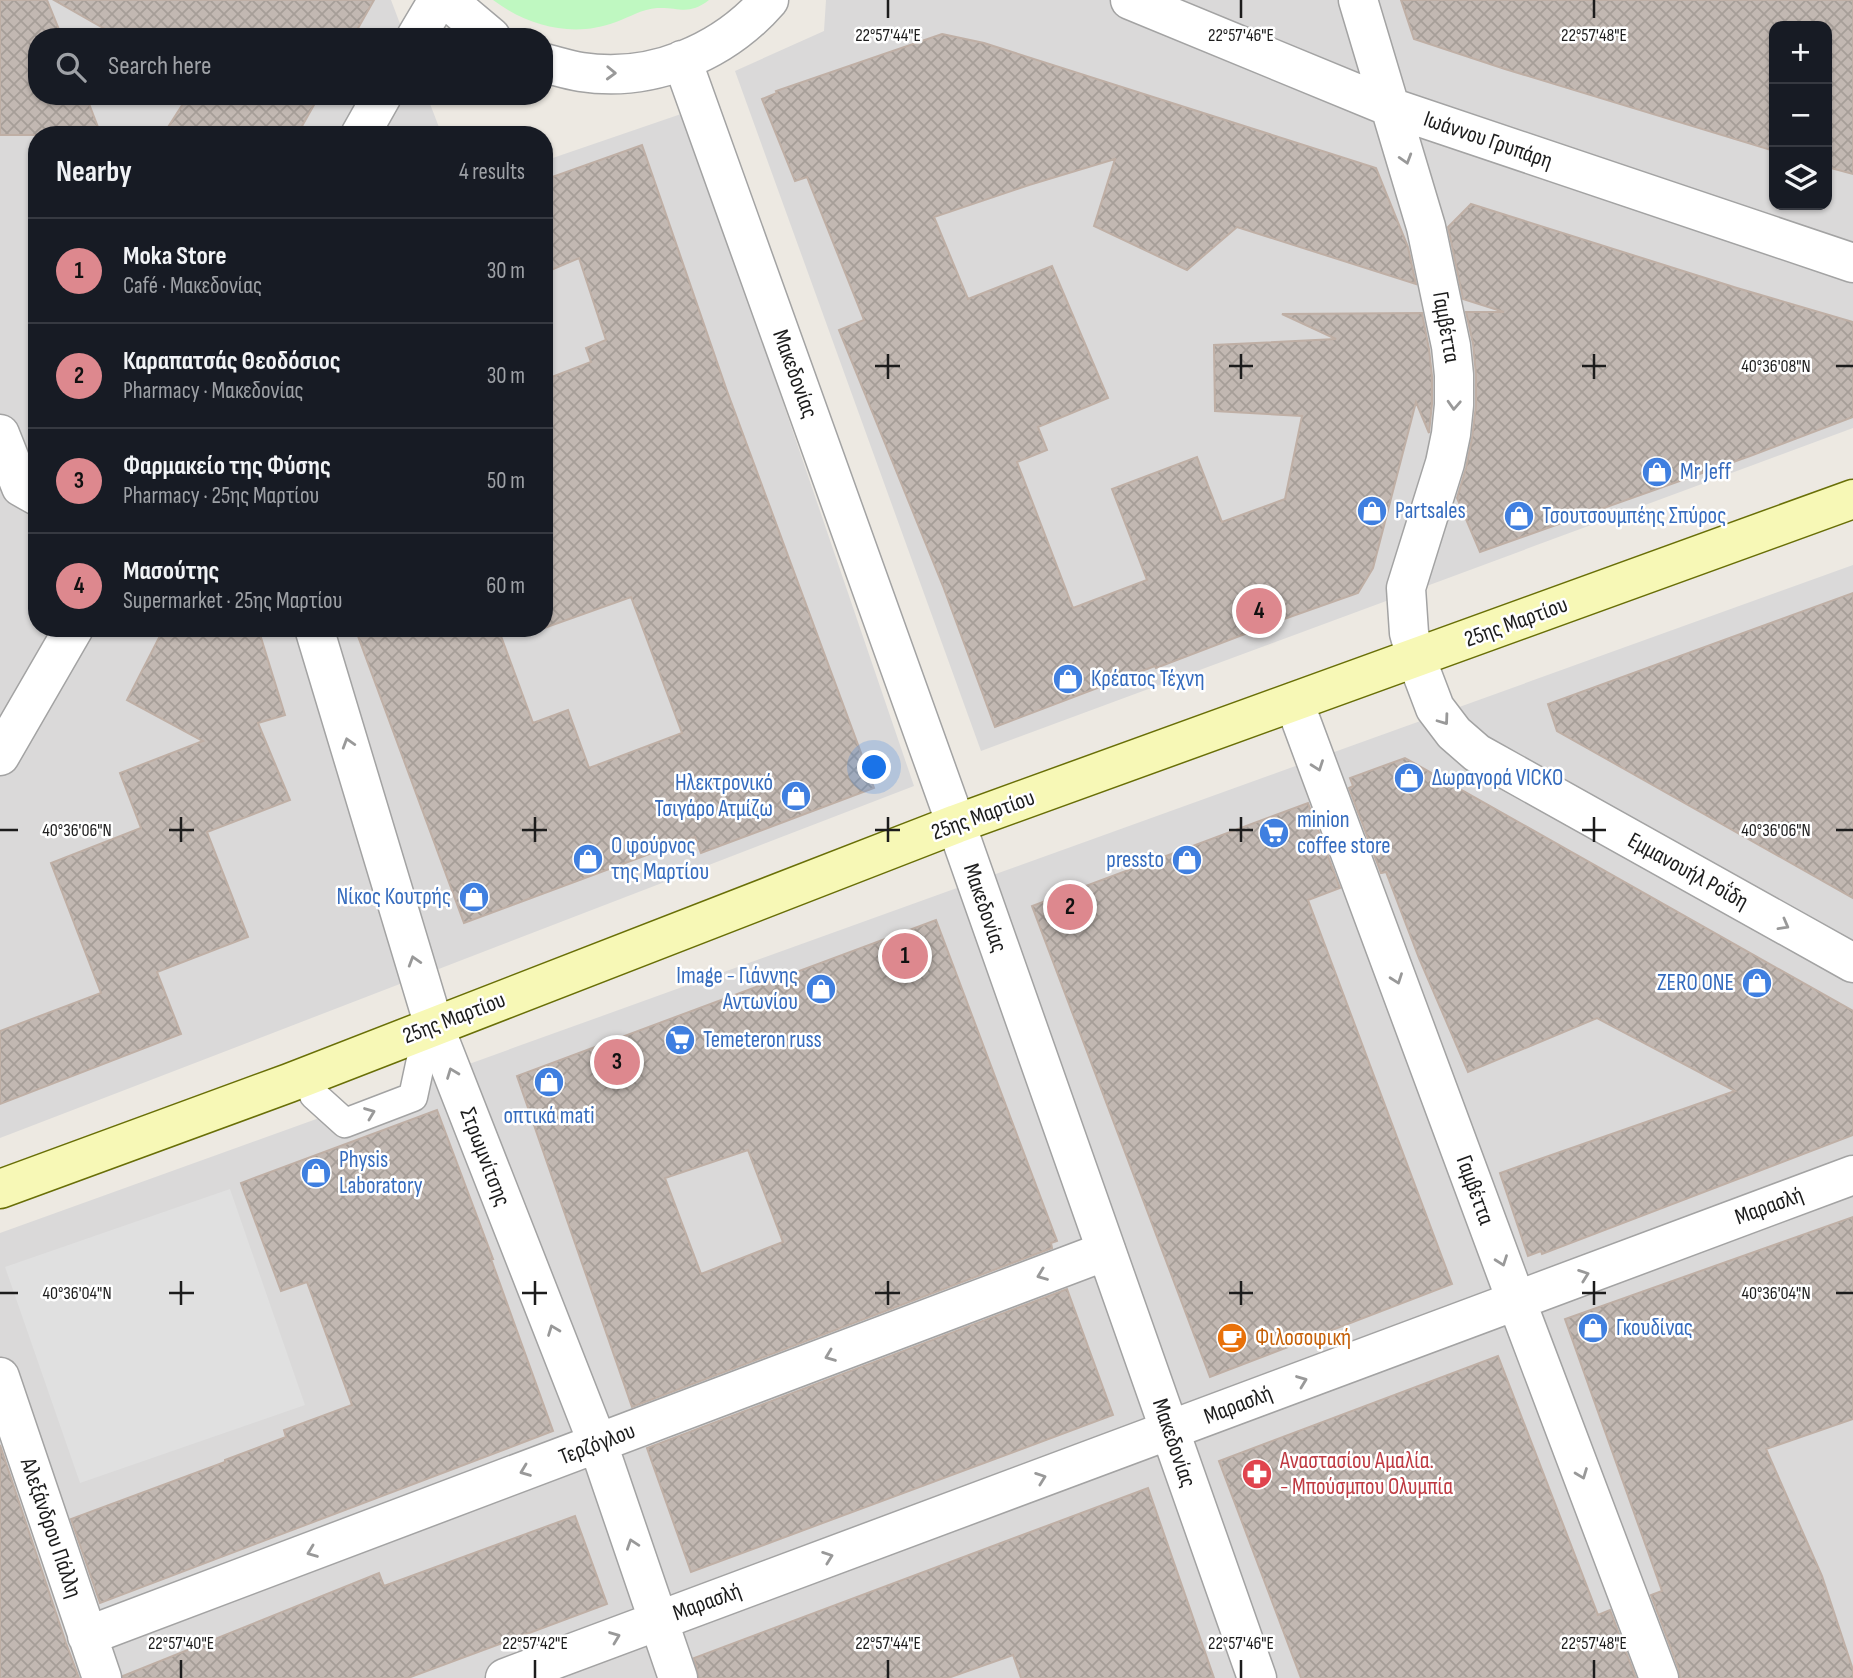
<!DOCTYPE html>
<meta charset="utf-8">
<style>
body{margin:0;font-family:"Sofia Sans Condensed",sans-serif;background:#242831;color:#f1f3f6}
.controls{position:absolute;right:21px;top:21px;display:grid;overflow:hidden;border-radius:14px;box-shadow:0 2px 5px #0004}
.controls button{width:63px;height:63px;display:grid;place-items:center;padding:0;border:0;border-bottom:2px solid #363941;background:#171b24;color:#f1f3f6;font:35px sans-serif}
.you{position:absolute;left:875px;top:768px;width:24px;height:24px;margin:-18px;border:5px solid #fff;border-radius:50%;background:#1a73e8;box-shadow:0 0 0 10px #1a73e833}
.badge{display:grid;place-items:center;width:46px;height:46px;border-radius:50%;background:#dd888e;color:#111;font-size:23px;font-weight:700}
.pin{position:absolute;translate:-50% -50%;border:4px solid #fff;box-shadow:0 2px 7px #0006}
.list{margin:0;padding:0;list-style:none}
h2{display:flex;justify-content:space-between;align-items:center;height:91px;margin:0;padding:0 28px;font-size:30px}
h2 small{font-size:23px;font-weight:400;color:#9ea1a6}
.list li{display:grid;grid-template-columns:46px 1fr auto;gap:21px;align-items:center;box-sizing:border-box;height:105px;padding:0 28px;border-top:2px solid #363941}
.list b{display:block;font-size:26px;white-space:nowrap}
.list p{margin:0;font-size:23px;white-space:nowrap;color:#9ea1a6}
.list em{font-size:23px;font-style:normal;color:#9ea1a6}
.icon{flex:none;width:38px;height:38px;fill:none;stroke:currentColor;stroke-width:2;stroke-linecap:round;stroke-linejoin:round}
.map{position:relative;flex:none;width:1853px;height:1678px;overflow:hidden}
.search{position:absolute;background:#171b24;box-shadow:0 2px 5px #0004;left:28px;top:28px;width:525px;height:77px;display:flex;align-items:center;gap:18px;box-sizing:border-box;padding:0 24px;border-radius:28px;color:#9ea1a6;font-size:26px}
.panel{position:absolute;background:#171b24;box-shadow:0 2px 5px #0004;left:28px;top:126px;width:525px;height:511px;border-radius:28px}
.map>svg:first-child{display:block}
.residential{fill:#dad9d9;fill-rule:evenodd}
.park{fill:#bff8c1}
.parking{fill:#e0e0e0}
.building{fill:url(#building-cross-hatch);stroke:#bfafa5;stroke-width:2;fill-rule:evenodd}
.lines{fill:none;stroke-linecap:round;stroke-linejoin:round}
.service-casing{stroke:#a3a3a3;stroke-width:31}
.minor-casing{stroke:#a3a3a3;stroke-width:41}
.tertiary-casing{stroke:#a3a3a3;stroke-width:41}
.secondary-casing{stroke:#696f07;stroke-width:41}
.service{stroke:#fff;stroke-width:28}
.minor{stroke:#fff;stroke-width:38}
.tertiary{stroke:#fff;stroke-width:38}
.secondary{stroke:#f7f8b6;stroke-width:38}
.oneway{stroke:#999}
.ticks{fill:none;stroke:#1c1c1c;stroke-width:2.5}
.labels{text-anchor:middle;dominant-baseline:central;stroke-width:5;stroke-linejoin:round;paint-order:stroke}
.street-label{font-size:23px;fill:#1c1c1c;stroke:#fff}
.shop-label{font-size:23px;fill:#366cbe;stroke:#fff;text-anchor:start}
.food-label{font-size:23px;fill:#c56008;stroke:#fff;text-anchor:start}
.health-label{font-size:23px;fill:#be3a42;stroke:#fff;text-anchor:start}
.ticks-label{font-size:18px;text-anchor:middle;fill:#1c1c1c;stroke:#fff;stroke-width:5;stroke-linejoin:round;paint-order:stroke}
</style>
<div class="map">
<svg width="1853" height="1678" viewBox="0 0 1853 1678">
<defs>
<pattern id="building-cross-hatch" width="8" height="8" patternUnits="userSpaceOnUse" patternTransform="scale(1.75)"><rect width="8" height="8" fill="#c2b8b2"/><path d="M0 0l8 8M0 8l8-8" fill="none" stroke="#a69e98"/></pattern>
</defs>
<rect width="100%" height="100%" fill="#ede9e2"/>
<path class="residential" d="M0,0h391l14,37h-368v59h390l15,39h-405v493h507v-467l140,-48 230,673 -914,352z
M826,0h1027v428l-872,323 -246,-680 89,-40zM1774,26h53v179h-53z
M1853,565v1113h-1853v-445z"/>
<path class="park" d="M493,0h216c-21,16 -29,7 -52,8 -15,1 -27,9 -41,14 -42,16 -87,5 -123,-22z"/>
<path class="parking" d="M230,1189l75,216 -225,78 -75,-216z"/>
<path class="building" d="M0,0h47l15,37h-25v59h49l15,39h-101z
M54,0h320l-21,37h-234z
M1401,0h452v174l-26,-7v-141h-53v125l-269,-82 -91,-30z
M942,34l42,9 392,125 32,79 8,37 -179,-57 -50,43 -93,-44 21,-67 -86,26 -95,32 34,82 84,-33 56,132 -70,29 9,23 -30,12 56,146 74,-28 -35,-91 85,-32 25,65 63,-23 17,-83 -87,-5 -1,-66 122,-6 -54,-25 140,-1 7,36 3,27v28l-3,29 -13,-31 -43,166 -15,25 -74,26 -128,49 -1,-2 -160,61 -52,-141 -104,-256 25,-10 -57,-143 -12,4 -33,-82 15,-6 -1,-2z
M188,96h131l-22,39h-134z
M642,145l85,246 147,397 -173,65 -6,-16 -231,86 -109,-295h143l35,95 35,-13 21,58 93,-35 -51,-136 -87,31v-248l47,-18 -5,-14 20,-8 -27,-82 -35,15v-93z
M1471,204l266,84 116,34v95l-103,39 -270,96 -23,-54 9,-30 6,-30 4,-33v-30l-3,-31 -7,-32h38l-41,-13 -15,-72z
M1853,593v305l-296,-167 -9,-27z
M164,628h94l27,87 -27,8 32,77 -83,32 41,105 -91,35 24,62 -181,70v-73l101,-38 -50,-130 90,-35 -21,-55 83,-32 -76,-41z
M1405,758l448,253v124l-311,119 -1,-3 -13,5 -28,-83 235,-82 -138,-73 -129,54 -49,-114 -33,-86 -5,1 -32,-85 4,-2 -3,-8z
M1308,803l32,85 -32,12 144,384 -242,93 -178,-471z
M936,920l121,321 -6,2 1,5 -420,159 -115,-331zM748,1150l35,92 -82,32 -36,-96z
M437,1110l56,149h-2l62,172 -453,172 -29,-84 154,-57v-2l61,-23 -2,-7 68,-25 -45,-123 -26,9 -40,-108z
M1853,1217v202l-87,30 56,127 31,94v8h-173l-1,-8 -28,-75 11,-4 -97,-272z
M1067,1289l46,126 -422,157 -44,-124z
M1498,1356l100,259 12,-5 26,68h-335l-82,-217z
M0,1445l66,198 13,35h-79z
M1148,1488l66,190h-193l-8,-23 -65,23h-249l-5,-20z
M575,1516l32,88 -199,74h-285v-2l256,-103 5,13z"/>
<g class="lines">
<g class="service-casing">
<path id="service" d="M314,1095l31,28 68,-26 9,-42"/>
</g>
<g class="minor-casing">
<path id="minor" d="M1130,0l260,107 463,156
M1358,0l68,227 25,119 3,29v30l-3,29 -6,29 -39,125 3,45 7,25 19,50 19,25 23,20 376,210
M416,37l22,-37
M360,135l22,-39
M0,434l21,53 16,9
M314,628l120,398 164,418 80,234
M1294,702l222,598 143,378
M0,756l74,-128
M0,1377l102,301
M87,1636l1019,-385
M505,1678l1348,-503"/>
</g>
<g class="tertiary-casing">
<path id="tertiary" d="M447,0l44,37
M682,60l274,764 301,854
M544,63c12,3 25,7 37,9 70,11 142,-19 188,-72"/>
</g>
<g class="secondary-casing">
<path id="secondary" d="M0,1189l289,-106 667,-259 897,-325"/>
</g>
<use href="#service" class="service"/>
<use href="#minor" class="minor"/>
<use href="#tertiary" class="tertiary"/>
<use href="#secondary" class="secondary"/>
</g>
<defs><path id="oneway-chevron" d="M-2-3.5L2.5 0L-2 3.5" fill="none" stroke-width="1.6" stroke-linecap="round" stroke-linejoin="round" transform="scale(1.75)"/></defs>
<g class="oneway">
<use href="#oneway-chevron" transform="translate(611 73) rotate(2)"/>
<use href="#oneway-chevron" transform="translate(1406 159) rotate(73)"/>
<use href="#oneway-chevron" transform="translate(1454 405) rotate(93)"/>
<use href="#oneway-chevron" transform="translate(1444 720) rotate(54)"/>
<use href="#oneway-chevron" transform="translate(348 743) rotate(-107)"/>
<use href="#oneway-chevron" transform="translate(1318 766) rotate(70)"/>
<use href="#oneway-chevron" transform="translate(1784 925) rotate(29)"/>
<use href="#oneway-chevron" transform="translate(414 961) rotate(-107)"/>
<use href="#oneway-chevron" transform="translate(1397 979) rotate(70)"/>
<use href="#oneway-chevron" transform="translate(452 1073) rotate(-111)"/>
<use href="#oneway-chevron" transform="translate(370 1113) rotate(-21)"/>
<use href="#oneway-chevron" transform="translate(1502 1261) rotate(70)"/>
<use href="#oneway-chevron" transform="translate(1042 1275) rotate(159)"/>
<use href="#oneway-chevron" transform="translate(1584 1275) rotate(-20)"/>
<use href="#oneway-chevron" transform="translate(553 1330) rotate(-111)"/>
<use href="#oneway-chevron" transform="translate(830 1356) rotate(159)"/>
<use href="#oneway-chevron" transform="translate(1302 1381) rotate(-21)"/>
<use href="#oneway-chevron" transform="translate(525 1471) rotate(159)"/>
<use href="#oneway-chevron" transform="translate(1582 1474) rotate(69)"/>
<use href="#oneway-chevron" transform="translate(1041 1478) rotate(-20)"/>
<use href="#oneway-chevron" transform="translate(632 1544) rotate(-109)"/>
<use href="#oneway-chevron" transform="translate(312 1552) rotate(159)"/>
<use href="#oneway-chevron" transform="translate(828 1557) rotate(-20)"/>
<use href="#oneway-chevron" transform="translate(615 1637) rotate(-21)"/>
</g>
<path class="ticks" d="M888,0v18M1241,0v18M1594,0v18M888,354v25M1241,354v25M1594,354v25M875,366h25M1229,366h24M1582,366h24M1836,366h17M181,817v25M535,817v25M888,817v25M1241,817v25M1594,817v25M0,830h18M169,830h25M522,830h25M875,830h25M1229,830h24M1582,830h24M1836,830h17M181,1281v24M535,1281v24M888,1281v24M1241,1281v24M1594,1281v24M0,1293h18M169,1293h25M522,1293h25M875,1293h25M1229,1293h24M1582,1293h24M1836,1293h17M181,1660v18M535,1660v18M888,1660v18M1241,1660v18M1594,1660v18"/>
<defs>
<g id="shop-disc" transform="scale(1.575)"><circle r="9.5" fill="#3f7fe0" stroke="#fff"/><path d="M-5-2.5h2.3a2.7 3.5 0 0 1 5.4 0H5L5.5 6h-11ZM-1.5-2.5h3a1.5 2.3 0 0 0-3 0Z" fill="#fff"/></g>
<g id="supermarket-disc" transform="scale(1.575)"><circle r="9.5" fill="#3f7fe0" stroke="#fff"/><path d="M-6-5.5h2.5l.6 2H6L4.5 2H-2.5L-4.4-4H-6ZM-1.5 3.2a1.3 1.3 0 1 0 .1 0ZM3 3.2a1.3 1.3 0 1 0 .1 0Z" fill="#fff"/></g>
<g id="cafe-disc" transform="scale(1.575)"><circle r="9.5" fill="#e8710a" stroke="#fff"/><path d="M-5.5-4.5H6V0H3Q3 3.5 0 3.5H-2.5Q-5.5 3.5-5.5 0ZM3-3.2v2h1.7v-2ZM-6 4.5H4V6H-6Z" fill="#fff"/></g>
<g id="pharmacy-disc" transform="scale(1.575)"><circle r="9.5" fill="#e0444e" stroke="#fff"/><path d="M-2-6h4v4h4v4h-4v4h-4v-4h-4v-4h4Z" fill="#fff"/></g>
</defs>
<g fill-rule="evenodd">
<use href="#shop-disc" x="1657" y="472"/>
<use href="#shop-disc" x="1372" y="511"/>
<use href="#shop-disc" x="1519" y="516"/>
<use href="#shop-disc" x="1068" y="679"/>
<use href="#shop-disc" x="1409" y="778"/>
<use href="#shop-disc" x="796" y="796"/>
<use href="#supermarket-disc" x="1274" y="833"/>
<use href="#shop-disc" x="588" y="859"/>
<use href="#shop-disc" x="1187" y="860"/>
<use href="#shop-disc" x="474" y="897"/>
<use href="#shop-disc" x="1757" y="983"/>
<use href="#shop-disc" x="821" y="989"/>
<use href="#supermarket-disc" x="680" y="1040"/>
<use href="#shop-disc" x="549" y="1082"/>
<use href="#shop-disc" x="316" y="1173"/>
<use href="#shop-disc" x="1593" y="1328"/>
<use href="#cafe-disc" x="1232" y="1338"/>
<use href="#pharmacy-disc" x="1257" y="1474"/>
</g>
<g class="labels">
<g class="street-label">
<text transform="translate(1488 140) rotate(19)">Ιωάννου Γρυπάρη</text>
<text transform="translate(1446 327) rotate(80)">Γαμβέττα</text>
<text transform="translate(795 374) rotate(70)">Μακεδονίας</text>
<text transform="translate(1516 622) rotate(-20)">25ης Μαρτίου</text>
<text transform="translate(983 815) rotate(-20)">25ης Μαρτίου</text>
<text transform="translate(1688 871) rotate(29)">Εμμανουήλ Ροΐδη</text>
<text transform="translate(985 908) rotate(71)">Μακεδονίας</text>
<text transform="translate(454 1018) rotate(-21)">25ης Μαρτίου</text>
<text transform="translate(485 1157) rotate(69)">Στρωμνίτσης</text>
<text transform="translate(1475 1190) rotate(70)">Γαμβέττα</text>
<text transform="translate(1769 1206) rotate(-20)">Μαρασλή</text>
<text transform="translate(1238 1405) rotate(-21)">Μαρασλή</text>
<text transform="translate(1174 1443) rotate(71)">Μακεδονίας</text>
<text transform="translate(597 1444) rotate(-21)">Τερζόγλου</text>
<text transform="translate(51 1528) rotate(71)">Αλεξάνδρου Πάλλη</text>
<text transform="translate(707 1602) rotate(-20)">Μαρασλή</text>
</g>
<g class="shop-label">
<text x="1680" y="472">Mr Jeff</text>
<text x="1395" y="511">Partsales</text>
<text x="1542" y="516">Τσουτσουμπέης Σπύρος</text>
<text x="1091" y="679">Κρέατος Τέχνη</text>
<text x="1432" y="778">Δωραγορά VICKO</text>
<text x="773" y="783" text-anchor="end">Ηλεκτρονικό<tspan x="773" dy="26">Τσιγάρο Ατμίζω</tspan></text>
<text x="1297" y="820">minion<tspan x="1297" dy="26">coffee store</tspan></text>
<text x="611" y="846">Ο φούρνος<tspan x="611" dy="26">της Μαρτίου</tspan></text>
<text x="1164" y="860" text-anchor="end">pressto</text>
<text x="451" y="897" text-anchor="end">Νίκος Κουτρής</text>
<text x="798" y="976" text-anchor="end">Image - Γιάννης<tspan x="798" dy="26">Αντωνίου</tspan></text>
<text x="1734" y="983" text-anchor="end">ZERO ONE</text>
<text x="703" y="1040">Temeteron russ</text>
<text x="549" y="1116" text-anchor="middle">οπτικά mati</text>
<text x="339" y="1160">Physis<tspan x="339" dy="26">Laboratory</tspan></text>
<text x="1616" y="1328">Γκουδίνας</text>
</g>
<g class="food-label">
<text x="1255" y="1338">Φιλοσοφική</text>
</g>
<g class="health-label">
<text x="1280" y="1461">Αναστασίου Αμαλία.<tspan x="1280" dy="26">- Μπούσμπου Ολυμπία</tspan></text>
</g>
</g>
<g class="ticks-label">
<text x="888" y="41">22°57'44"E</text>
<text x="1241" y="41">22°57'46"E</text>
<text x="1594" y="41">22°57'48"E</text>
<text x="1776" y="372">40°36'08"N</text>
<text x="77" y="836">40°36'06"N</text>
<text x="1776" y="836">40°36'06"N</text>
<text x="77" y="1299">40°36'04"N</text>
<text x="1776" y="1299">40°36'04"N</text>
<text x="181" y="1649">22°57'40"E</text>
<text x="535" y="1649">22°57'42"E</text>
<text x="888" y="1649">22°57'44"E</text>
<text x="1241" y="1649">22°57'46"E</text>
<text x="1594" y="1649">22°57'48"E</text>
</g>
</svg>
<div class="controls">
<button>+</button>
<button>−</button>
<button><svg class="icon" aria-label="layers" viewBox="0 0 24 24"><path d="M12 4l9 5-9 5-9-5zM3 14l9 5 9-5"/></svg></button>
</div>
<div class="you"></div>
<div class="pin badge" style="left:905px;top:956px">1</div>
<div class="pin badge" style="left:1070px;top:907px">2</div>
<div class="pin badge" style="left:617px;top:1062px">3</div>
<div class="pin badge" style="left:1259px;top:611px">4</div>
<div class="search"><svg class="icon" aria-label="search" viewBox="0 0 24 24"><circle cx="10" cy="10" r="6"/><path d="M15 15l6 6"/></svg>Search here</div>
<section class="panel">
<h2>Nearby<small>4 results</small></h2>
<ul class="list">
<li><span class="badge">1</span><div><b>Moka Store</b><p>Café · Μακεδονίας</p></div><em>30 m</em></li>
<li><span class="badge">2</span><div><b>Καραπατσάς Θεοδόσιος</b><p>Pharmacy · Μακεδονίας</p></div><em>30 m</em></li>
<li><span class="badge">3</span><div><b>Φαρμακείο της Φύσης</b><p>Pharmacy · 25ης Μαρτίου</p></div><em>50 m</em></li>
<li><span class="badge">4</span><div><b>Μασούτης</b><p>Supermarket · 25ης Μαρτίου</p></div><em>60 m</em></li>
</ul>
</section>
</div>
